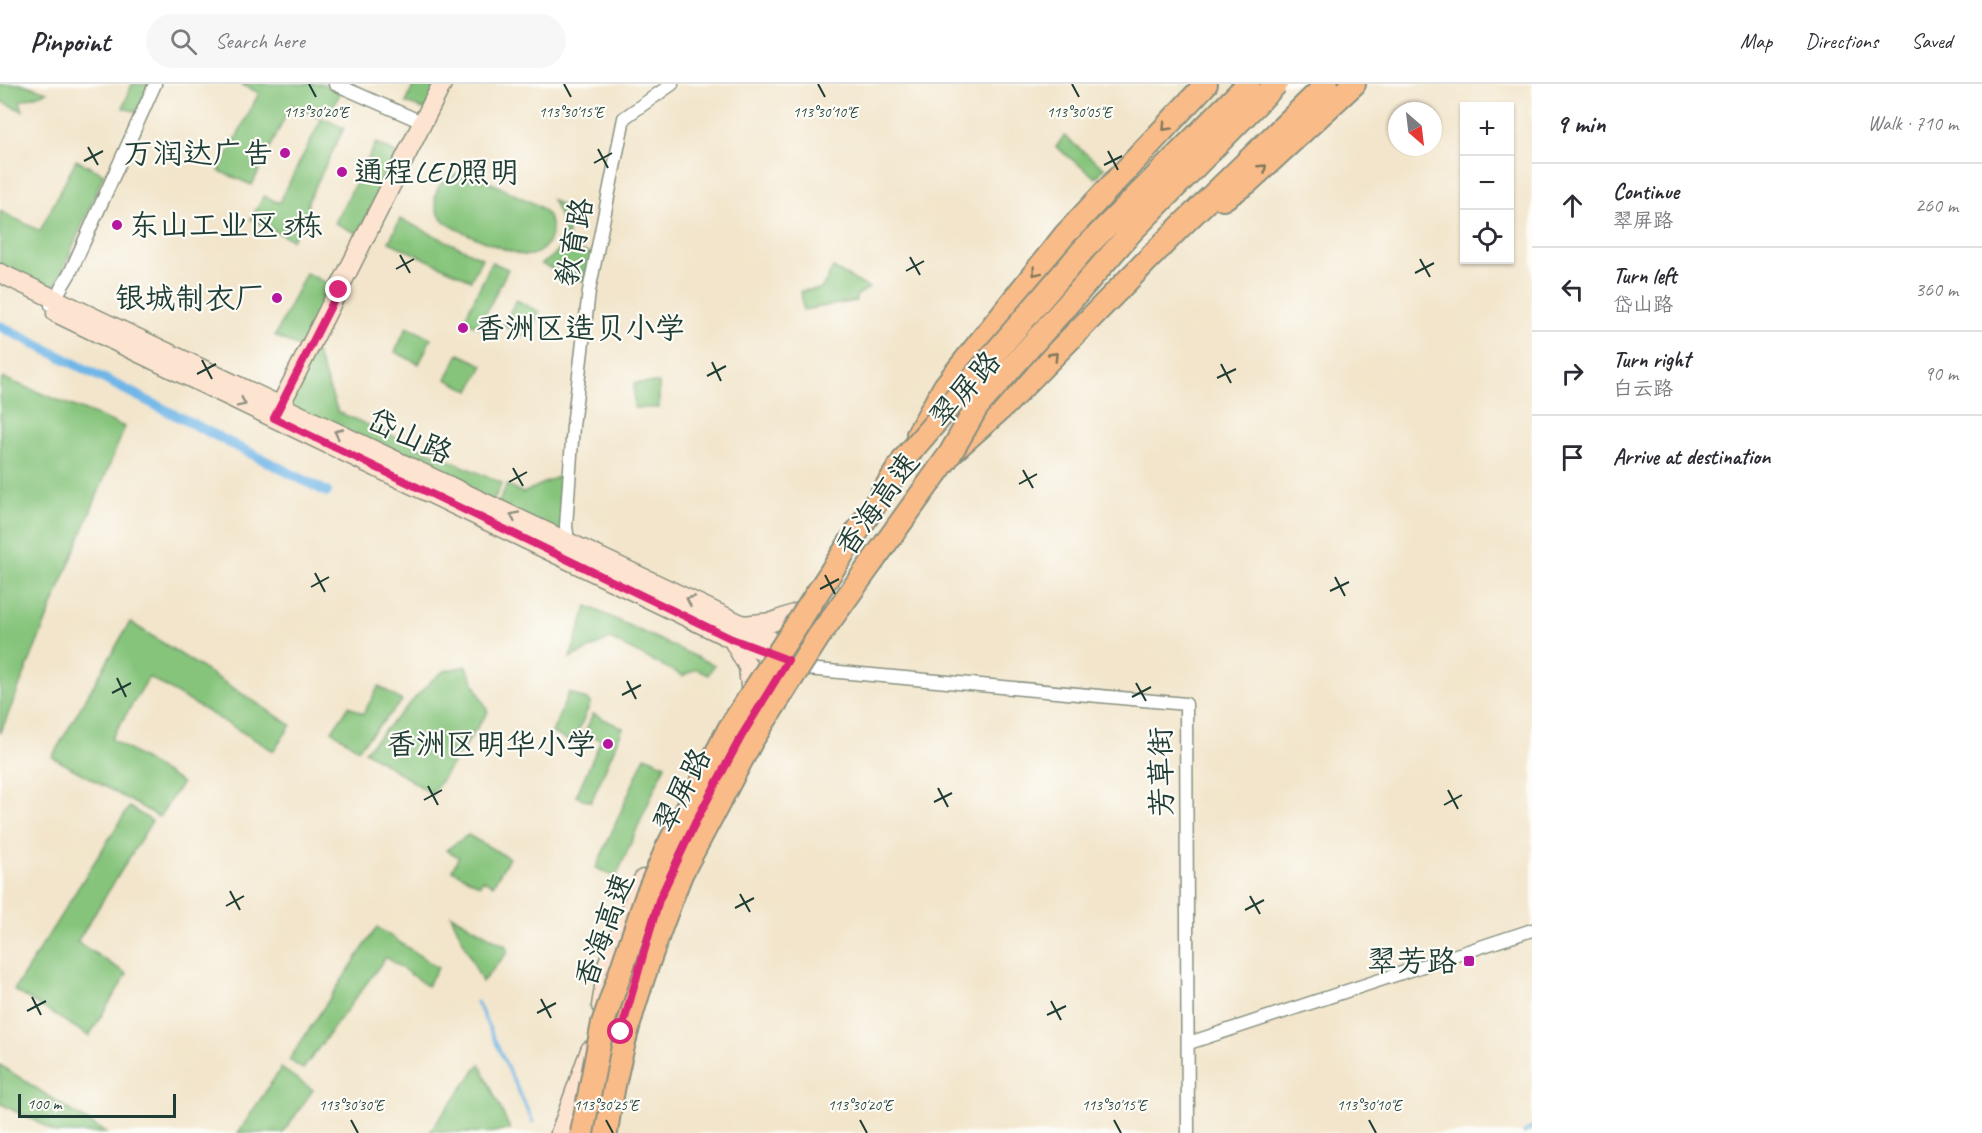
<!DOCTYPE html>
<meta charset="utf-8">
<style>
body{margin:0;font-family:Caveat,"LXGW WenKai TC",sans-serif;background:#f7f7f7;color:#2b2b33}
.controls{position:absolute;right:18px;top:18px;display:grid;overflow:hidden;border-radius:0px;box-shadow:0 2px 4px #0004}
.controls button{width:54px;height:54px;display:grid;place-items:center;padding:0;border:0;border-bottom:2px solid #e1e1e2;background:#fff;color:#2b2b33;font:30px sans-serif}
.compass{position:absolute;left:1388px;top:18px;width:54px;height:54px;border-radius:50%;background:#fff;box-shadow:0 2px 4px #0004;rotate:152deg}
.scale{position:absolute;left:18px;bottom:15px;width:158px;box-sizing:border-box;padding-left:6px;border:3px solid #1f3d34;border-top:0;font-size:16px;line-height:21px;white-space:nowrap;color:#1f3d34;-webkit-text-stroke:4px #fdfcf7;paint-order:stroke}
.stop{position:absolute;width:18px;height:18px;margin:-14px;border:4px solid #db2777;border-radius:50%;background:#fff}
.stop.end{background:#db2777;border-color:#fff;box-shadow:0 2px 6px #0008}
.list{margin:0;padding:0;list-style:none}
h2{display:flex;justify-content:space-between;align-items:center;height:78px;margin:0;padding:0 24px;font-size:26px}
h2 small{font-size:20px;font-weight:400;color:#7c7c81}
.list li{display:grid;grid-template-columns:39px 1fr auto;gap:18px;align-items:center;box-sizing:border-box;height:84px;padding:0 24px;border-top:2px solid #e1e1e2}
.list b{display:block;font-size:22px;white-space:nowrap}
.list p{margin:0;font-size:20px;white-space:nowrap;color:#7c7c81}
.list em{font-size:20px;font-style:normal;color:#7c7c81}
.icon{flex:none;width:33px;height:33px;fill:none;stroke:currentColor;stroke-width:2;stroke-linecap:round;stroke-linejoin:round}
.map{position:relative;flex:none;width:1532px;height:1049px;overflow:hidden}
header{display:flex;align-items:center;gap:36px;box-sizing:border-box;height:84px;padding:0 30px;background:#fff;border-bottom:2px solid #e1e1e2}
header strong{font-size:28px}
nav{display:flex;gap:33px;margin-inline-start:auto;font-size:21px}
.search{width:420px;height:54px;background:#f7f7f7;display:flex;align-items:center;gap:15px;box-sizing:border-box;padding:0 21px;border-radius:33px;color:#7c7c81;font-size:22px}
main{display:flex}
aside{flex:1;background:#fff}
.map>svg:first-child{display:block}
.green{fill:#86c47c;stroke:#528058;stroke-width:1.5}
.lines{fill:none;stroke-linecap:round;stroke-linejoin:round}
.stream{stroke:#70b6e7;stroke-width:3}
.canal{stroke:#70b6e7;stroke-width:10}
.street-casing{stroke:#889180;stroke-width:15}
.secondary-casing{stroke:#889180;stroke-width:21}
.highway-casing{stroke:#889180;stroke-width:26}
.street{stroke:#fff;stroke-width:12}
.secondary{stroke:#fde4d0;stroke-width:18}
.highway{stroke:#f9bc89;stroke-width:22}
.highway-bridge-casing{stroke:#889180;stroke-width:26;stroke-linecap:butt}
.highway-bridge{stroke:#f9bc89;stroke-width:22}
.oneway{stroke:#81765a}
.oneway2{stroke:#8e9082}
.route{stroke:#db2777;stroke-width:8}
.ticks{fill:none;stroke:#1f3d34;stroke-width:2}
.poi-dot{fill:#b5179e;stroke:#fdfcf7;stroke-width:2}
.labels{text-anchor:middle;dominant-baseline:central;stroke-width:4.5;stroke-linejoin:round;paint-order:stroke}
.poi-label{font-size:30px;fill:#1f3d34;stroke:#fdfcf7;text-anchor:end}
.street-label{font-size:30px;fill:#1f3d34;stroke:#fdfcf7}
.ticks-label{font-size:15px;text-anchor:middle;fill:#1f3d34;stroke:#fdfcf7;stroke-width:4.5;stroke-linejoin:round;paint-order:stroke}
</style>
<header>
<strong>Pinpoint</strong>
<div class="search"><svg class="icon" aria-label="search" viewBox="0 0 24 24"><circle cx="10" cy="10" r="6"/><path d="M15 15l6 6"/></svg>Search here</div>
<nav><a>Map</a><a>Directions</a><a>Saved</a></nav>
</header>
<main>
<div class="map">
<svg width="1532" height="1049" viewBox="0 0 1532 1049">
<rect width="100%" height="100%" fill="#fdfcf7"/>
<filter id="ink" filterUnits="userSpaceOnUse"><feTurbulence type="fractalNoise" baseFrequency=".0167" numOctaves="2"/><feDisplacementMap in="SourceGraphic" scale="12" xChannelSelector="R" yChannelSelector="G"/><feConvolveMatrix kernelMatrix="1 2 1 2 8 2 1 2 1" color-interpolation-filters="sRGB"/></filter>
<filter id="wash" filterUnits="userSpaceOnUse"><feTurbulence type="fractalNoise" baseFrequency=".008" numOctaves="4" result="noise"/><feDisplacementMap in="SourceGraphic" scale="24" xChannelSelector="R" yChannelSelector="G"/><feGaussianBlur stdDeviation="1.35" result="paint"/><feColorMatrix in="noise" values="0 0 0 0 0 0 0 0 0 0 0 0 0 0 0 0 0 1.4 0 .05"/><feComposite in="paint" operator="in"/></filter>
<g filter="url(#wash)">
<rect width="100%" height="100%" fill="#f2e5cb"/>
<path class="green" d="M0,0h23l24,8 -27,9 3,10 -23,-10z
M132,0h18l-12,28 -15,-4z
M241,0h82l18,8 -13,23 -3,-2 -8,4 -26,-12 -39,80 -33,-14 40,-78z
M414,0h24l-12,26 -20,-7z
M322,34l22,10 -36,73v7l-16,32 -41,-21 13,-23 15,7z
M1064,52l40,32 -8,10 -40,-31z
M376,59l22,11 -40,80 -23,-11z
M76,76l28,14 -52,121 -52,-23v-61l40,20z
M458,90c22,0 44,15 64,24 7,3 15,6 20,11 17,14 10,41 -11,46 -12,3 -79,-26 -88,-35 -7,-8 -10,-20 -6,-30 4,-9 12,-14 21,-16z
M552,116l17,9 -2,39 27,6 -6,27 -14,-2 -33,-15c30,-15 25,-39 11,-64z
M400,135l82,39 -11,22 -82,-38z
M492,178l16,7 -29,58 -15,-7z
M833,184l36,20 -13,8v5l-53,9 -2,-19 20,-2z
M306,189l27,13 -31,63 -27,-13z
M516,216l24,12 -13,25 -24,-11z
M407,243l24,11 -12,26 -24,-12z
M313,260l25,68 164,71 -15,30 -207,-103z
M459,270l24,11 -13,26 -24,-12z
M3,294l122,49 -125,307v-350z
M634,299h25v25h-25z
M566,389l-2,80 -72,-36 15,-32 16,8z
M587,522l127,59 -6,10 -12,-6 -13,7 -73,-37 -40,19z
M130,538l161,103 -17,26 -125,-74 -38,62 71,44 -23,34 -107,-60z
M466,582l22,46 -56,82 -67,-43 67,-71 12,-9z
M379,602l23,15 -44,48 -26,-18 17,-25 14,8z
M569,608l22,10 -18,41 -21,-10z
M593,630l30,14 -32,74 -15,-6 25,-56 -16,-8z
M645,672l20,9 -49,112 -20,-9z
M129,723l23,14 -75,121 50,32 -38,62 -75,-46z
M468,751l41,23 -16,27 -10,-5 -3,5 -28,-15 7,-13 -13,-7z
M451,831l55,31 2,6 -26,30z
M377,843l61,41 -11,18 -41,-29 -83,112 -14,-9z
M480,980l30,65 -21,4 -59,-2z
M0,981l106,68h-51c-16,-13 -37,-19 -55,-30z
M281,984l32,22 -30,43h-45z"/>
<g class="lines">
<path class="stream" d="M477,918l56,120
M1524,1049l8,-6"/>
<path class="canal" d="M0,242l327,166"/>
</g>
</g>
<g filter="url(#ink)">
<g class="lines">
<g class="street-casing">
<path id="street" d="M335,0l89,39
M51,221l19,-32 85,-189
M568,458l-2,-16 7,-100 16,-135 35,-173 48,-34
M797,581l10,4 379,35 2,429
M1189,959l343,-113"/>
</g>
<g class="secondary-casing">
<path id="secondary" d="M0,189l743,352 51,28
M56,229l676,326 55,21
M275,332l167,-332
M743,541l29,-3 27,-10
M732,555l16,28 2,20
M745,647l43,-71 26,-34
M685,761l37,-71
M601,922l7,-44 35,-83
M560,1049l30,-83"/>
</g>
<g class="highway-casing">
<path id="highway" d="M1223,115l25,-17 106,-98
M918,350l27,-48 120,-151 141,-151
M953,367l52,-46 176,-179 146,-142
M606,1049c12,-91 42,-174 75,-259"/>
</g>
<use href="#street" class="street"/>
<use href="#secondary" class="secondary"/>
<use href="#highway" class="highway"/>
<g class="highway-bridge-casing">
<path id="highway-bridge" d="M681,790l71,-134 67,-104 131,-182 27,-47 155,-176 144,-147
M582,1049l21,-110 44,-128 20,-47 62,-119 176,-271 178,-208 165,-166"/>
</g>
<use href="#highway-bridge" class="highway-bridge"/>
</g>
<defs><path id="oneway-chevron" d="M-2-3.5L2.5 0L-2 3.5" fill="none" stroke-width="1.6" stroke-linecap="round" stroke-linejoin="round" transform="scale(1.5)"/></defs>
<g class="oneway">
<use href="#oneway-chevron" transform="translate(1166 43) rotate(133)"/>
<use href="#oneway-chevron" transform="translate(1263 84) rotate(-43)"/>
<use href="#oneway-chevron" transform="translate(1036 188) rotate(128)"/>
<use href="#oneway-chevron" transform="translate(1054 272) rotate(-46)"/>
</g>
<g class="oneway2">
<use href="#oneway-chevron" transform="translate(242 319) rotate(26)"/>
<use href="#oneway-chevron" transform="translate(338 349) rotate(-155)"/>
<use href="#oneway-chevron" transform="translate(514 432) rotate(-155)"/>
<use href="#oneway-chevron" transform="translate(690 516) rotate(-155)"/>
</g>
</g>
<g class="lines" filter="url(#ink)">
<path class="route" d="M339,206l-65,128 458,221 56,21 -47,77 -45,84 -37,79 -38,132"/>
</g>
<path class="ticks" d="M309,0l7,13M564,0l7,13M818,0l7,13M1072,0l7,13M88,63l10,18M598,65l10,19M1108,67l10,19M84,77l19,-10M594,79l18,-10M1104,81l18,-9M400,171l10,18M910,173l10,18M1420,175l10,18M396,185l18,-10M906,187l18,-10M1415,189l19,-10M202,276l10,19M712,278l9,19M1221,280l10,19M197,290l19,-10M707,292l19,-10M1217,294l19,-9M513,384l10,18M1023,386l10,18M509,398l18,-10M1019,400l18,-10M315,489l10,19M825,491l10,19M1335,493l10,19M311,503l18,-10M820,505l19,-10M1330,507l19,-9M117,594l9,19M627,597l9,18M1136,599l10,18M112,609l19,-10M622,611l19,-10M1132,613l19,-10M428,702l10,19M938,704l10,19M1448,706l10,19M424,716l18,-10M934,718l18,-9M1444,721l18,-10M230,807l10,19M740,810l10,18M1250,812l10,18M226,822l18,-10M735,824l19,-10M1245,826l19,-10M32,913l9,18M541,915l10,19M1051,917l10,19M27,927l19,-10M537,929l19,-10M1047,931l19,-9M351,1036l7,13M606,1036l7,13M860,1036l7,13M1114,1036l7,13M1369,1036l7,13"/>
<g class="poi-dot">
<circle cx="285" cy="69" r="6"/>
<circle cx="342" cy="88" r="6"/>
<circle cx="117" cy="141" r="6"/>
<circle cx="277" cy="214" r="6"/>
<circle cx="463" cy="244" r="6"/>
<circle cx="608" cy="660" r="6"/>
<rect x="1463" y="871" width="12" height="12" rx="3"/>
</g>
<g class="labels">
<g class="poi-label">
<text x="273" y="69">万润达广告</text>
<text x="354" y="88" text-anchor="start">通程LED照明</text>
<text x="129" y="141" text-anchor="start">东山工业区3栋</text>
<text x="265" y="214">银城制衣厂</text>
<text x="475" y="244" text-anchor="start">香洲区造贝小学</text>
<text x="596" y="660">香洲区明华小学</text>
<text x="1457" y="877">翠芳路</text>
</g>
<g class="street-label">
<text transform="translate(574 158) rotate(-79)">教育路</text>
<text transform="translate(965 305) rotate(-49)">翠屏路</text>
<text transform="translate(410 352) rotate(25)">岱山路</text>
<text transform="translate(877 420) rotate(-54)">香海高速</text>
<text transform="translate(1161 688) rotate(-91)">芳草街</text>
<text transform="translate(682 706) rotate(-63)">翠屏路</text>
<text transform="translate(604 846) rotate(-70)">香海高速</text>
</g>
</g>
<g class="ticks-label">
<text x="316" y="33">113°30'20"E</text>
<text x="571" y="33">113°30'15"E</text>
<text x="825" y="33">113°30'10"E</text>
<text x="1079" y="33">113°30'05"E</text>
<text x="351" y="1026">113°30'30"E</text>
<text x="606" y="1026">113°30'25"E</text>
<text x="860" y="1026">113°30'20"E</text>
<text x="1114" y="1026">113°30'15"E</text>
<text x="1369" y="1026">113°30'10"E</text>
</g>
</svg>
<div class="controls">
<button>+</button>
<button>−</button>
<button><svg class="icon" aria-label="locate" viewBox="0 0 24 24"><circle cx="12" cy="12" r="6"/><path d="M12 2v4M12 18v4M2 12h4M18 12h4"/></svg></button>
</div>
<svg class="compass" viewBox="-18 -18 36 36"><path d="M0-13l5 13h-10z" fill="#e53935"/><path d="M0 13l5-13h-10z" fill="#7c7c81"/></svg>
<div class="scale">100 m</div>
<div class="stop" style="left:621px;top:948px"></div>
<div class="stop end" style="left:339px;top:206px"></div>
</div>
<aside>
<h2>9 min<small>Walk · 710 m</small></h2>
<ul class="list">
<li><svg class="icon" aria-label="ahead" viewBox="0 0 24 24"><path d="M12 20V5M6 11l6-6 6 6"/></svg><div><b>Continue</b><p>翠屏路</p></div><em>260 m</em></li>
<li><svg class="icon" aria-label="left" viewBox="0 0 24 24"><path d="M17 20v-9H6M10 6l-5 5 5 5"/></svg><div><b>Turn left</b><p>岱山路</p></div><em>360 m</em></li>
<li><svg class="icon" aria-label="right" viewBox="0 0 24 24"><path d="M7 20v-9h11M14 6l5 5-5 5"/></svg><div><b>Turn right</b><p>白云路</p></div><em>90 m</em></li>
<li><svg class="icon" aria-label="arrive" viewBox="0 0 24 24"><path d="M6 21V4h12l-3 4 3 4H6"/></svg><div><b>Arrive at destination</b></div></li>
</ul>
</aside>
</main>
